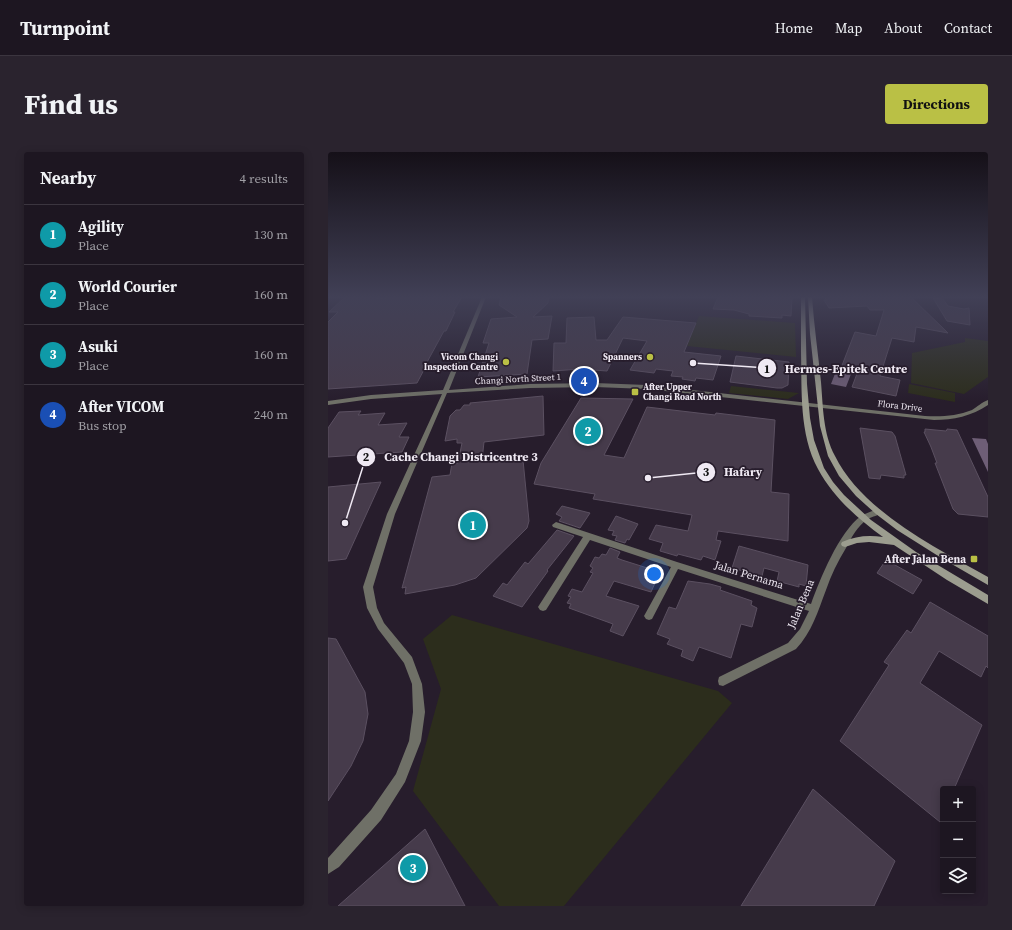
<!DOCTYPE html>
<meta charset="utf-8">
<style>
body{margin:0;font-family:"Source Serif 4",serif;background:#2a232e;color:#f1f3f6}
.controls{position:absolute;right:12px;bottom:12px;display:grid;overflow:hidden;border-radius:4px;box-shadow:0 2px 10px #0003}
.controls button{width:36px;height:36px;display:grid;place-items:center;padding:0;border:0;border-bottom:1px solid #3b353f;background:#1d1621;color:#f1f3f6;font:20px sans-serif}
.you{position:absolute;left:326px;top:422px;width:14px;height:14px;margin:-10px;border:3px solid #fff;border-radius:50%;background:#1a73e8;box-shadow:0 0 0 6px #1a73e833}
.badge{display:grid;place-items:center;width:26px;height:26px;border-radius:50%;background:#bac045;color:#fff;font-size:13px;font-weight:700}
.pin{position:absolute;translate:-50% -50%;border:2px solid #fff;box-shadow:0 1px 4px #0006}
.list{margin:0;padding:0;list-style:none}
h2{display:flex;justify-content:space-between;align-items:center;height:52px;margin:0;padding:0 16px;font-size:17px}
h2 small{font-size:13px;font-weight:400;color:#a09fa5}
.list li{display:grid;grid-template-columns:26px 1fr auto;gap:12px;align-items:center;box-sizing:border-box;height:60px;padding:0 16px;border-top:1px solid #3b353f}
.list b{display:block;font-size:15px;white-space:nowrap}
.list p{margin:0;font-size:13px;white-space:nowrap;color:#a09fa5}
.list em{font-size:13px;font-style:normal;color:#a09fa5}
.icon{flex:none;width:22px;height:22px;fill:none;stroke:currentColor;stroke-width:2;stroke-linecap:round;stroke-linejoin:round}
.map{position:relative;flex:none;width:660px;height:754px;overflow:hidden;border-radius:4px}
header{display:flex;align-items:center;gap:24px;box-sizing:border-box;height:56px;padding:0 20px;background:#1d1621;border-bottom:1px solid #3b353f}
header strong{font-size:19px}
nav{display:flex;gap:22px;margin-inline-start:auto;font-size:14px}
.intro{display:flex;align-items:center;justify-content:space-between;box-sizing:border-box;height:96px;padding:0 24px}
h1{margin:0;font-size:28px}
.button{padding:10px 18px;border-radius:4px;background:#bac045;color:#111;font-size:14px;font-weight:700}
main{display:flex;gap:24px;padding:0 24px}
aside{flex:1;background:#1d1621;border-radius:4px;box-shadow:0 2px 10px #0003}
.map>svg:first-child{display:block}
.green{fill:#2c2d1c}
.water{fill:#6e5e76}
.building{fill:#463b4b;stroke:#5b5061}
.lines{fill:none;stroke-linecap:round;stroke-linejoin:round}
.street{fill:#6f7067;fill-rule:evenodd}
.secondary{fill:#9c9d8f;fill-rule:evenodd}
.poi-dot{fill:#bac045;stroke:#271d2c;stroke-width:1.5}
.labels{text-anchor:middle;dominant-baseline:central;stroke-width:3.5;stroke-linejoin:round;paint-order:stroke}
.far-poi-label{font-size:9px;font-weight:bold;fill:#efe9f3;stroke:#271d2c;text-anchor:end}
.far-street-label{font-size:9px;fill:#efe9f3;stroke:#271d2c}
.poi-label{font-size:11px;font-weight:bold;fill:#efe9f3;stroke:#271d2c;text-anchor:end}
.street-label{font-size:11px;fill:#efe9f3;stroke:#271d2c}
.leader{fill:none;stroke:#efe9f3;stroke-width:1.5}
.callout-dot{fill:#efe9f3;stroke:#271d2c;stroke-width:1.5}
.mark-label{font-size:12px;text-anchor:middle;font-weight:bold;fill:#111}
.callout-label{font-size:12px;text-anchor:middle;font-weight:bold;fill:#efe9f3;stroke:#271d2c;stroke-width:3.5;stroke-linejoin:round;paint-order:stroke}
</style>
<header>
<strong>Turnpoint</strong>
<nav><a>Home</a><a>Map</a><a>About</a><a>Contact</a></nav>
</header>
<div class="intro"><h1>Find us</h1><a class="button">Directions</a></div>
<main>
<aside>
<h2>Nearby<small>4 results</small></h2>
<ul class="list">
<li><span class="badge" style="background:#0f9aa8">1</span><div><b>Agility</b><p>Place</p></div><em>130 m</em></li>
<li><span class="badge" style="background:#0f9aa8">2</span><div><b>World Courier</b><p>Place</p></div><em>160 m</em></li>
<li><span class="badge" style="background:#0f9aa8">3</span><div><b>Asuki</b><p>Place</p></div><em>160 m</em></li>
<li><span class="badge" style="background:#1a4fb4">4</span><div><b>After VICOM</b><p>Bus stop</p></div><em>240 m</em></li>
</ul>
</aside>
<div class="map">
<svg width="660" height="754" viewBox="0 0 660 754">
<rect width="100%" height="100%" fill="#271d2c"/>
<path class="green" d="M371,164l96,7 1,34 -109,-11z
M637,186l23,3v36l-24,17 -53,-11 1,-30 53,-11z
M581,232l46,9v9l-47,-9z
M403,234l68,7 -11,6 -59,-6z
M124,463l266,76 14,12 -168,203h-65l-86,-115 28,-102 -18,-50z"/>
<path class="water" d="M508,219l15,3 -5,13 -15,-3z
M644,286l14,1 2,5v28z"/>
<path class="building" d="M17,145h33l-1,1 85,-1 -9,15h2l-9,19h-2l-18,33h1l-10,19 -89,6v-67l10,-10h-9z
M173,145h48l-1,6 -15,14 19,-1 -4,23 -16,1 -5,34 -49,3 11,-34h-6l8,-24 26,-2 -18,-12z
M390,145h74l-1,19 -9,-1v3l-33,-2v-2l-15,-4 -21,-1z
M496,145h87l37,36 -32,-6 -2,15 -22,-4 -12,38 20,4 -4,16 -44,-9 6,-16 -17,-3 12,-31 2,-5 21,4 8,-26h-14l-3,-4 -38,2 -5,-8h3z
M605,146l10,1 5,7 16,3 5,-1 1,17 -23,-4z
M266,165l2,23h11l16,-23 73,6 -12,29 37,4 -8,24 -17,-2 -1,3 -13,-2 1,-2 -12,-1 2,-5 -17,-2 -2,4 -24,-3 17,-29 -24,-3 -16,33 -27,-2 -27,2 1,-28h12l1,-25z
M408,204l53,6 -1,23 -6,3h-5l-47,-6z
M215,244l1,39 -60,7 -2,18 32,-4h5l4,4 6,61 -2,7 -51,50 -21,7 -50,9 1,-7 -4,1 30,-111 18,-2 2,-12h6l4,-20h-5v-4l-12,2 5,-25 6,-6h4l4,-5h6v-2z
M253,246l52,1 -29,56 20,3 23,-51 68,8 1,-2 59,7 -4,72 18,2 -1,47 -70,-10 -2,9 5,1 -6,19 -12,-4 -2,4 -23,-6 -1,2 -17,-5 3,-8 -14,-4 7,-14 32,6 4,-16 -99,-16 2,-5 -61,-10 7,-21z
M33,259l-3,4 27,-2 -7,12 29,-2 -8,14h10l-7,15 -74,5v-29l11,-16z
M532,276l32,4 3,4 11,39h-2v3l-23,-3 -1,4 -11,-1z
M597,277l21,2 1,-1v-1l10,1 31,67v20l-30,-3 -5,-5 -18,-46h2l-6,-16 -7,-15h1z
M53,330l-35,77 -18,2v-74z
M234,354l28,7 -10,15 -21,-7 3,-4 -6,-3z
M288,364l22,8 -9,16 -2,-1 -2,4 -10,-3 2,-4 -5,-1 2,-4 -6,-1z
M229,378l17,6 -27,34 1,1 -26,36 -29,-11 10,-13 4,2 18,-23 3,2z
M411,394l69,19 -2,21 -7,-2v3l-22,-6 2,-9 -15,-4 -2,8 -30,-8z
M282,396l10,4 -3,6 5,2 38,12 -9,20 -37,-11 -8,15 33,10 -16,30 -13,-5 3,-7 -44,-16 2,-4 -4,-1 4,-6 -3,-1 4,-7 10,3 11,-19 -3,-1 3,-4 -3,-2 5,-9 4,1 3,-4 4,1z
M558,408l36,20 -9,14 -36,-21z
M360,429l22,3 11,3 -1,3 32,11 -1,4 6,3 -5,19 -11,-3 -10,34 -32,-11 -6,14 -12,-5 2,-6 -16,-6 3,-5 -13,-5 12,-27 7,2z
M602,450l58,34v32l-2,-2 -5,11 -42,-26 -19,32 62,42 -28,64h-11v25l-3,8 -100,-81 49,-76 -5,-3 23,-32 4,3z
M0,486l8,1 29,53 3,22 -5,27 -12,25 -23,35z
M485,637l82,72 -21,45h-133z
M97,677l40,77h-127z"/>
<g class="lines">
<path class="street" d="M154,145h4l-37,93 81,-6 65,-1 52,2 278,31c16,1 32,0 47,-6 5,-3 10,-8 16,-10v5c-16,11 -35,15 -54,15l-287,-31 -52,-2 -65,1 -83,5 -52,121 -22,73 4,21 7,15 28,34 10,27 3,28 -4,29 -16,41 -24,38 -42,47 -11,7v-16l43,-48 25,-36 13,-33 4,-29 -1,-28 -8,-21 -26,-34 -11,-21 -4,-21 24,-73 55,-120 -71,5 -43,6v-4l43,-6 72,-5z
M550,357l4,3c-4,4 -9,4 -14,7 -10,6 -17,19 -22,29 -8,13 -15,27 -20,42 -8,21 -14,42 -30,59l-73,37 -4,-1 -1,-4 1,-4 69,-34 12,-14 9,-18 -131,-42 -26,50 -3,1 -3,-1 -2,-3 27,-49 -81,-27 -44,70 -3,1 -3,-1 -2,-3 45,-70 -30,-10 -1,-2 4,-3 121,40 134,42c9,-25 28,-72 50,-88 5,-3 11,-5 17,-7z"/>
<path class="secondary" d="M473,145h4l2,87 3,34 4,22 10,28 9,14 11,13 27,25 45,32 72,43v9l-41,-24 -53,-35 -25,-3 -12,1 -12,4 -3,-1 -1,-2 1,-2c14,-6 26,-7 41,-5 -26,-19 -50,-40 -65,-68 -19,-35 -16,-79 -17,-117 0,-18 0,-37 0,-55z
M480,145h4c2,28 6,56 9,85 2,24 2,52 14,74 27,55 101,92 153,121v8l-45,-26 -46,-29 -21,-16 -20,-18 -17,-20 -11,-20 -8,-30 -10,-92z"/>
</g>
<linearGradient id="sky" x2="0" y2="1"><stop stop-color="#151018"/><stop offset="0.58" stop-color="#414056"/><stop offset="1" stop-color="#414056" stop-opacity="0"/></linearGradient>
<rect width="660" height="250" fill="url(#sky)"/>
<g class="poi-dot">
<circle cx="322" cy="205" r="4"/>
<circle cx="178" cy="210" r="4"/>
<rect x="303" y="236" width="8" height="8" rx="2"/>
<rect x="642" y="403" width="8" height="8" rx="2"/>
</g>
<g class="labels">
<g class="far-poi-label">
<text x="170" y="205">Vicom Changi<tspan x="170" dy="10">Inspection Centre</tspan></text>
<text x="314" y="205">Spanners</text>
<text x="315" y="235" text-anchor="start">After Upper<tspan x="315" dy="10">Changi Road North</tspan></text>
</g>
<g class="far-street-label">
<text transform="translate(190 227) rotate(-3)">Changi North Street 1</text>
<text transform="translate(572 254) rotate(7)">Flora Drive</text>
</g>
<g class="poi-label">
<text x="638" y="407">After Jalan Bena</text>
</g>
<g class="street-label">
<text transform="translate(421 423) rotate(17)">Jalan Pernama</text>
<text transform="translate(473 452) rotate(-67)">Jalan Bena</text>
</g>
</g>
<path class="leader" d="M365 211L439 216M17 371L38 305M320 326L378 320"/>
<g class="callout-dot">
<circle cx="365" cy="211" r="4"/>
<circle cx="17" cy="371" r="4"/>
<circle cx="320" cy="326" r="4"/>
<circle cx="439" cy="216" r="10"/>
<circle cx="38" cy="305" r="10"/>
<circle cx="378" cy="320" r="10"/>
</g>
<g class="mark-label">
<text x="439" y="221">1</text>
<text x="38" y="309">2</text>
<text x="378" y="324">3</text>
</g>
<g class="callout-label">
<text x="518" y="221">Hermes-Epitek Centre</text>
<text x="133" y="309">Cache Changi Districentre 3</text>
<text x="415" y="324">Hafary</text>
</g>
</svg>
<div class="controls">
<button>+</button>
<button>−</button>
<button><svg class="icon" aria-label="layers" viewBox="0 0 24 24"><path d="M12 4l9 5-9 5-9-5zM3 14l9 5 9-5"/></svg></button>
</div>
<div class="you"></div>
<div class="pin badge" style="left:145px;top:373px;background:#0f9aa8">1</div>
<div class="pin badge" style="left:260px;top:279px;background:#0f9aa8">2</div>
<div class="pin badge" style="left:85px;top:716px;background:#0f9aa8">3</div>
<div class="pin badge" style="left:256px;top:229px;background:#1a4fb4">4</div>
</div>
</main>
